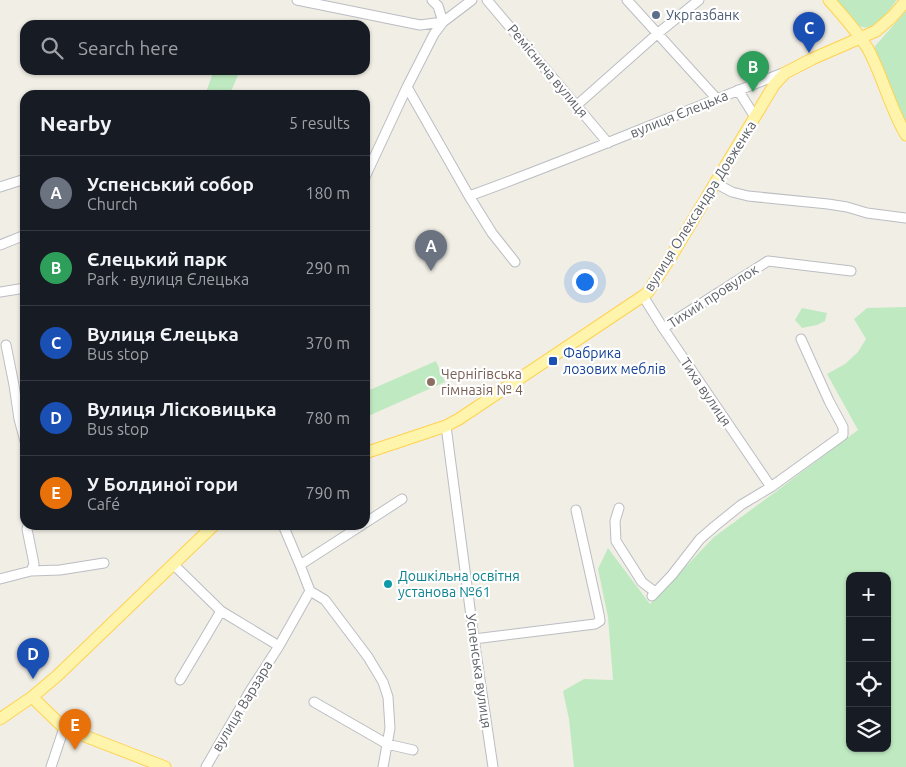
<!DOCTYPE html>
<meta charset="utf-8">
<style>
body{margin:0;font-family:Ubuntu,sans-serif;background:#242831;color:#f1f3f6}
.controls{position:absolute;right:15px;bottom:15px;display:grid;overflow:hidden;border-radius:10px;box-shadow:0 1px 4px #0004}
.controls button{width:45px;height:45px;display:grid;place-items:center;padding:0;border:0;border-bottom:1px solid #363941;background:#171b24;color:#f1f3f6;font:25px sans-serif}
.you{position:absolute;left:584px;top:281px;width:18px;height:18px;margin:-12px;border:4px solid #fff;border-radius:50%;background:#1a73e8;box-shadow:0 0 0 8px #1a73e833}
.badge{display:grid;place-items:center;width:32px;height:32px;border-radius:50%;background:#fa3922;color:#fff;font-size:16px;font-weight:700}
.pin{position:absolute;translate:-50% -41px;filter:drop-shadow(0 1px 2px #0008)}
.pin::after{content:'';position:absolute;top:26px;width:18px;height:15px;background:inherit;clip-path:polygon(0 0,100% 0,50% 100%)}
.list{margin:0;padding:0;list-style:none}
h2{display:flex;justify-content:space-between;align-items:center;height:65px;margin:0;padding:0 20px;font-size:21px}
h2 small{font-size:16px;font-weight:400;color:#9ea1a6}
.list li{display:grid;grid-template-columns:32px 1fr auto;gap:15px;align-items:center;box-sizing:border-box;height:75px;padding:0 20px;border-top:1px solid #363941}
.list b{display:block;font-size:19px;white-space:nowrap}
.list p{margin:0;font-size:16px;white-space:nowrap;color:#9ea1a6}
.list em{font-size:16px;font-style:normal;color:#9ea1a6}
.icon{flex:none;width:28px;height:28px;fill:none;stroke:currentColor;stroke-width:2;stroke-linecap:round;stroke-linejoin:round}
.map{position:relative;flex:none;width:906px;height:767px;overflow:hidden}
.search{position:absolute;background:#171b24;box-shadow:0 1px 4px #0004;left:20px;top:20px;width:350px;height:55px;display:flex;align-items:center;gap:12px;box-sizing:border-box;padding:0 18px;border-radius:15px;color:#9ea1a6;font-size:19px}
.panel{position:absolute;background:#171b24;box-shadow:0 1px 4px #0004;left:20px;top:90px;width:350px;height:440px;border-radius:15px}
.map>svg:first-child{display:block}
.green{fill:#bfeac1;fill-rule:evenodd}
.lines{fill:none;stroke-linecap:round;stroke-linejoin:round}
.minor-casing{stroke:#babdc2;stroke-width:11}
.major-casing{stroke:#ffd250;stroke-width:13}
.minor{stroke:#fff;stroke-width:9}
.major{stroke:#fff4ac;stroke-width:11}
.service-dot{fill:#5c6f8a;stroke:#fff;stroke-width:2}
.transit-dot{fill:#1a4fb4;stroke:#fff;stroke-width:2}
.education-dot{fill:#8d6e63;stroke:#fff;stroke-width:2}
.culture-dot{fill:#0f9aa8;stroke:#fff;stroke-width:2}
.labels{text-anchor:middle;dominant-baseline:central;stroke-width:4.5;stroke-linejoin:round;paint-order:stroke}
.service-label{font-size:14px;fill:#4e5e75;stroke:#fff;text-anchor:start}
.street-label{font-size:14px;fill:#5d6167;stroke:#fff}
.transit-label{font-size:14px;fill:#164399;stroke:#fff;text-anchor:start}
.education-label{font-size:14px;fill:#785e54;stroke:#fff;text-anchor:start}
.culture-label{font-size:14px;fill:#0d838f;stroke:#fff;text-anchor:start}
</style>
<div class="map">
<svg width="906" height="767" viewBox="0 0 906 767">
<rect width="100%" height="100%" fill="#f1eee5"/>
<path class="green" d="M833,0h64c-10,12 -25,38 -42,23 -8,-6 -15,-15 -22,-23z
M906,11v115l-32,-74 1,-6z
M214,70h26l-10,24 -6,-3 -1,4h-18z
M906,307v460h-332l-5,-48 -6,-28 21,-12 29,1 -5,-63 -10,-48 10,-21 42,56 64,-67 60,-44 84,-63 -31,-56 18,-10 13,-12 8,-13 -12,-20 13,-11zM850,576h37v172h-37z
M802,308l25,5 -2,8 -8,4 -15,3 -7,-8z
M436,361l9,21 -79,35 -1,-25z"/>
<g class="lines">
<g class="minor-casing">
<path id="minor" d="M297,0l123,25 23,-3 -5,-16 -6,-6
M487,0l121,143
M627,0l90,99
M407,87l62,109 23,37 23,29
M738,90l17,27
M577,105l80,-71 42,-34
M365,177l42,-90 27,-53 9,-12 29,-22
M715,183l17,9 16,4 80,8 19,3 20,6 39,5
M0,187l25,-8
M469,196c106,-38 209,-83 314,-123
M0,245l25,-10
M0,292l25,-4
M643,296l20,32 108,159
M663,328l105,-67 83,10
M6,345l8,40 5,34 6,22
M446,426l28,213 19,128
M619,508l-4,13 1,20 26,41 13,10
M365,523l37,-24
M28,525l-1,4 7,35 -3,7
M283,525l17,40 10,26 15,9 43,57 15,25 5,15 2,31 -7,39
M173,564l48,47 58,35
M300,565l62,-40
M0,579l31,-8 29,-1 44,-7
M652,596l20,-21 28,-36 15,-13 26,-21 30,-18 72,-52v-8l-14,-26 -28,-62
M474,639l121,-15 5,-3 -1,-7 -23,-104
M180,680l41,-69
M314,702l73,42 26,6
M51,767l13,-39
M206,767l44,-76 29,-45 31,-55"/>
</g>
<g class="major-casing">
<path id="major" d="M829,0c14,16 28,31 39,49 15,28 22,59 38,86
M365,453l81,-27 13,-7 184,-123 5,-4 24,-37 102,-170 11,-12 27,-14 64,-28 16,-14 14,-16
M32,697l32,31 101,39
M0,719l32,-22 25,-21 157,-151"/>
</g>
<use href="#minor" class="minor"/>
<use href="#major" class="major"/>
</g>
<circle class="service-dot" cx="656" cy="15" r="5"/>
<rect class="transit-dot" x="548" y="356" width="10" height="10" rx="2.5"/>
<circle class="education-dot" cx="431" cy="382" r="5"/>
<circle class="culture-dot" cx="388" cy="584" r="5"/>
<g class="labels">
<g class="service-label">
<text x="666" y="15">Укргазбанк</text>
</g>
<g class="street-label">
<text transform="translate(548 71) rotate(50)">Реміснича вулиця</text>
<text transform="translate(679 114) rotate(-22)">вулиця Єлецька</text>
<text transform="translate(700 206) rotate(-58)">вулиця Олександра Довженка</text>
<text transform="translate(713 296) rotate(-33)">Тихий провулок</text>
<text transform="translate(706 392) rotate(56)">Тиха вулиця</text>
<text transform="translate(479 671) rotate(82)">Успенська вулиця</text>
<text transform="translate(242 706) rotate(-59)">вулиця Варзара</text>
</g>
<g class="transit-label">
<text x="563" y="353">Фабрика<tspan x="563" dy="16">лозових меблів</tspan></text>
</g>
<g class="education-label">
<text x="441" y="374">Чернігівська<tspan x="441" dy="16">гімназія № 4</tspan></text>
</g>
<g class="culture-label">
<text x="398" y="576">Дошкільна освітня<tspan x="398" dy="16">установа №61</tspan></text>
</g>
</g>
</svg>
<div class="controls">
<button>+</button>
<button>−</button>
<button><svg class="icon" aria-label="locate" viewBox="0 0 24 24"><circle cx="12" cy="12" r="6"/><path d="M12 2v4M12 18v4M2 12h4M18 12h4"/></svg></button>
<button><svg class="icon" aria-label="layers" viewBox="0 0 24 24"><path d="M12 4l9 5-9 5-9-5zM3 14l9 5 9-5"/></svg></button>
</div>
<div class="you"></div>
<div class="pin badge" style="left:431px;top:271px;background:#6b7280">A</div>
<div class="pin badge" style="left:753px;top:92px;background:#2e9e5b">B</div>
<div class="pin badge" style="left:809px;top:53px;background:#1a4fb4">C</div>
<div class="pin badge" style="left:33px;top:679px;background:#1a4fb4">D</div>
<div class="pin badge" style="left:75px;top:750px;background:#e8710a">E</div>
<div class="search"><svg class="icon" aria-label="search" viewBox="0 0 24 24"><circle cx="10" cy="10" r="6"/><path d="M15 15l6 6"/></svg>Search here</div>
<section class="panel">
<h2>Nearby<small>5 results</small></h2>
<ul class="list">
<li><span class="badge" style="background:#6b7280">A</span><div><b>Успенський собор</b><p>Church</p></div><em>180 m</em></li>
<li><span class="badge" style="background:#2e9e5b">B</span><div><b>Єлецький парк</b><p>Park · вулиця Єлецька</p></div><em>290 m</em></li>
<li><span class="badge" style="background:#1a4fb4">C</span><div><b>Вулиця Єлецька</b><p>Bus stop</p></div><em>370 m</em></li>
<li><span class="badge" style="background:#1a4fb4">D</span><div><b>Вулиця Лісковицька</b><p>Bus stop</p></div><em>780 m</em></li>
<li><span class="badge" style="background:#e8710a">E</span><div><b>У Болдиної гори</b><p>Café</p></div><em>790 m</em></li>
</ul>
</section>
</div>
